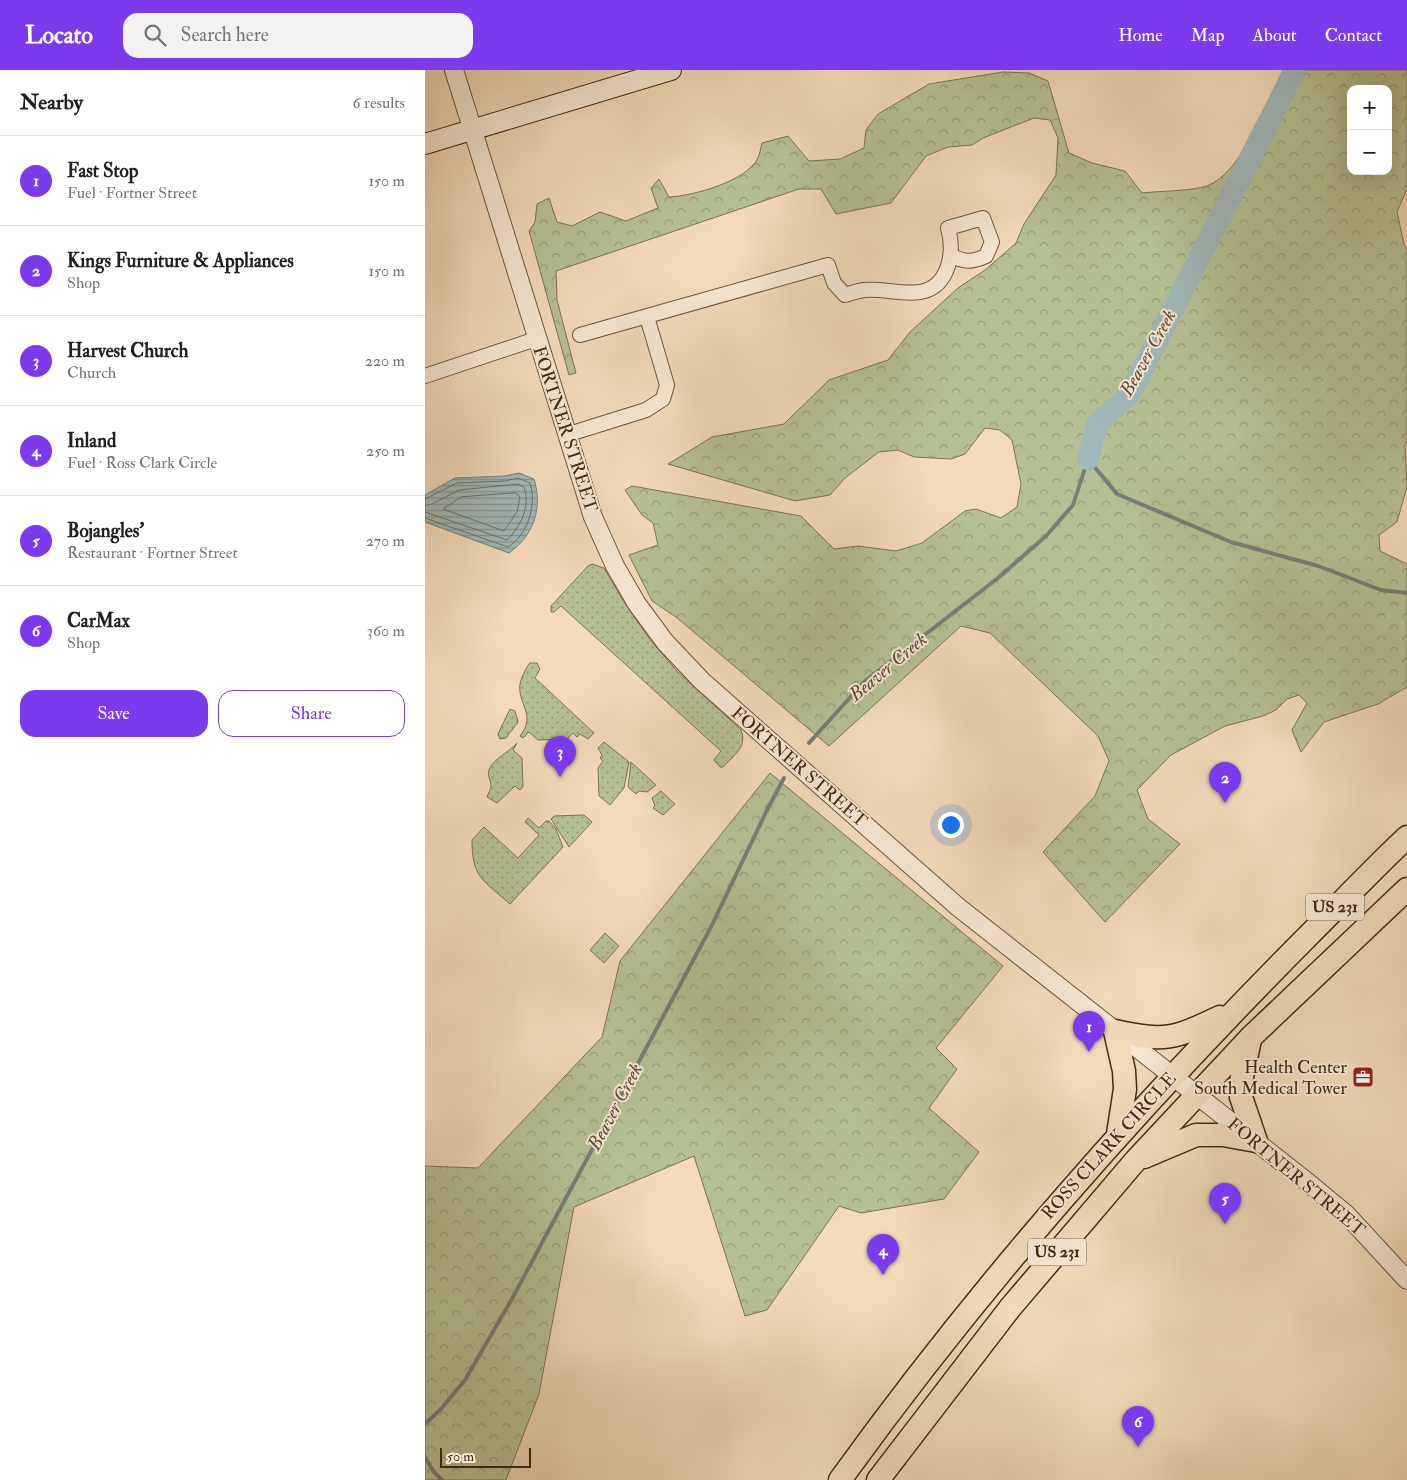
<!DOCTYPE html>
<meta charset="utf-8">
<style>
body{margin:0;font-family:"IM FELL Double Pica",serif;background:#f2f2f2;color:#202124}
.controls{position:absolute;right:15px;top:15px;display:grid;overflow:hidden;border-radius:10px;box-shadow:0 5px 20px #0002}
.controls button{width:45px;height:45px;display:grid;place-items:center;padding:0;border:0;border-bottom:1px solid #e0e0e0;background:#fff;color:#202124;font:25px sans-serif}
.scale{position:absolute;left:15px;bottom:12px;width:91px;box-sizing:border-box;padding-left:5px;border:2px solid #422a11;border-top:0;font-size:14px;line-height:18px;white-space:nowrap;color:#422a11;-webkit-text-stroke:4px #f7e7d2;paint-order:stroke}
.you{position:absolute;left:525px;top:754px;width:18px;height:18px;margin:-12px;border:4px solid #fff;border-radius:50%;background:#1a73e8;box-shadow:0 0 0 8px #1a73e833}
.badge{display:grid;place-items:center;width:32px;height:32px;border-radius:50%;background:#7c3aed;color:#fff;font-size:16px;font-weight:700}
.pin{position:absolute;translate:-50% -41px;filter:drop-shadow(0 1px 2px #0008)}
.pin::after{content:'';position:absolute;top:26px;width:18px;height:15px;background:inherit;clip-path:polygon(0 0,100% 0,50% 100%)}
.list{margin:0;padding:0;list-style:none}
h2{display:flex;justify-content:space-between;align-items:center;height:65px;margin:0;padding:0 20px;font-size:21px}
h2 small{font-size:16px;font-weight:400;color:#757577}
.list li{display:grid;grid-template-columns:32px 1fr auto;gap:15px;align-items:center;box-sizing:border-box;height:90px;padding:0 20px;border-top:1px solid #e0e0e0}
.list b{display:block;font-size:19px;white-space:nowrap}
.list p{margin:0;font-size:16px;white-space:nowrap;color:#757577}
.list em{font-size:16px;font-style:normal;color:#757577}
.actions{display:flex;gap:10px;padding:15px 20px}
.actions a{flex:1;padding:11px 0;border:1px solid #7c3aed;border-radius:15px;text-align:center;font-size:18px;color:#7c3aed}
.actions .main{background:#7c3aed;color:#fff}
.icon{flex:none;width:28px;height:28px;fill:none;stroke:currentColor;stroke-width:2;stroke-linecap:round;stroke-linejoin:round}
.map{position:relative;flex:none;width:982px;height:1410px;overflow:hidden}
header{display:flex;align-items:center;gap:30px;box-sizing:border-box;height:70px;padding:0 25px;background:#7c3aed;color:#fff}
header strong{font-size:24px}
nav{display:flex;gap:28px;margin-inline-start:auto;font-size:18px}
.search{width:350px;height:45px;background:#f2f2f2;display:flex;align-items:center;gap:12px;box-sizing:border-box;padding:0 18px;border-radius:15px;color:#757577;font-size:19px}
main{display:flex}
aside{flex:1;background:#fff}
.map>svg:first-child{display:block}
.grass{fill:url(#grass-dots);stroke:#7c7652}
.forest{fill:url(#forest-crowns);stroke:#7c7652;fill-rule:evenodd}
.water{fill:url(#water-rules);stroke:#7a7f76}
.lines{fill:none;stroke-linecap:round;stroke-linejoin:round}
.shore{stroke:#717166;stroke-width:1}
.stream{stroke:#7a7f76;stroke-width:4}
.river{stroke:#a0b8ba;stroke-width:22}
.minor-casing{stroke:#6e563b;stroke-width:16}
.tertiary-casing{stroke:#6e563b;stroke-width:20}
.secondary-casing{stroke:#422a11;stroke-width:22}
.trunk-casing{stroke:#422a11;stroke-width:25}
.minor{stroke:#f7e7d2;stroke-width:14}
.tertiary{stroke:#f7e7d2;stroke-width:18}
.secondary{stroke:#f7e7d2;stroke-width:20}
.trunk{stroke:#f3dab9;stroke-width:22}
.labels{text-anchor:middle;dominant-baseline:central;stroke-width:4;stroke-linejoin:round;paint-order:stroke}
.shield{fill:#f7e7d2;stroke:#78634b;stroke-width:1}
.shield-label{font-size:16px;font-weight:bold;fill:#422a11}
.street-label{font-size:18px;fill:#422a11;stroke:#f7e7d2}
.poi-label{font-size:18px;fill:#422a11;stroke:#f7e7d2;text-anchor:end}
.water-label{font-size:19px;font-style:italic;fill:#5a4e3b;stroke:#f7e7d2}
</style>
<header>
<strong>Locato</strong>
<div class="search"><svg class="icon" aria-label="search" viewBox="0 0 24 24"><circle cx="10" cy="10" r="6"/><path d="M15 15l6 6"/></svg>Search here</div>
<nav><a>Home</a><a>Map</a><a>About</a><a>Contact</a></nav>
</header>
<main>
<aside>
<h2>Nearby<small>6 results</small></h2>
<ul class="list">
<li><span class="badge">1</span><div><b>Fast Stop</b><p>Fuel · Fortner Street</p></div><em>150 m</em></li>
<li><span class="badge">2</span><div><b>Kings Furniture &amp; Appliances</b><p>Shop</p></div><em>150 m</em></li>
<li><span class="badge">3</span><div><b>Harvest Church</b><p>Church</p></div><em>220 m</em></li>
<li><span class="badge">4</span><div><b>Inland</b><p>Fuel · Ross Clark Circle</p></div><em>250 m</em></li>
<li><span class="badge">5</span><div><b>Bojangles'</b><p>Restaurant · Fortner Street</p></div><em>270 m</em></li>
<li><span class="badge">6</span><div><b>CarMax</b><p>Shop</p></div><em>360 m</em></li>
</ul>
<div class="actions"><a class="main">Save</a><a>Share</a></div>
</aside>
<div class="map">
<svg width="982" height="1410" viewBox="0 0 982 1410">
<defs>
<pattern id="grass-dots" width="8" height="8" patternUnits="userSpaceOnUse" patternTransform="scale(1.25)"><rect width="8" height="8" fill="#b5c194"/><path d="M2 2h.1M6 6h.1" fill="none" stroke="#959d77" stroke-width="1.8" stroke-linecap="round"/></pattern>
<pattern id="forest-crowns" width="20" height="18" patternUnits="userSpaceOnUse" patternTransform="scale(1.25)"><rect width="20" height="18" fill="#b5c194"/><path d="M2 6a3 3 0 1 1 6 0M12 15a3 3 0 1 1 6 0" fill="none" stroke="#959d77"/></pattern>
<pattern id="water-rules" width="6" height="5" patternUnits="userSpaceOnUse" patternTransform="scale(1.25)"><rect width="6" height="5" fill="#a0b8ba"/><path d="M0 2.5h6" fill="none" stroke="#849696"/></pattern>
</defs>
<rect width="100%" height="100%" fill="#f3dab9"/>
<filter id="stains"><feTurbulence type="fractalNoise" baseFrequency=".004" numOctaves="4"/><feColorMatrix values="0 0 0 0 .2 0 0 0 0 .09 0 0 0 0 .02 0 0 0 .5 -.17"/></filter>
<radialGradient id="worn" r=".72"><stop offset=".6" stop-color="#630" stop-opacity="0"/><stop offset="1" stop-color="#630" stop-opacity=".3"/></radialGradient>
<path class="grass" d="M167,494l12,4 20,34 27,39 27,31 63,58c7,17 -8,26 -18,37h-3l-6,-7 7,-9 -160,-145 -7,6h-3v-6l37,-40z
M105,593h7l3,6 -5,9 59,55 -6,6 -8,-5 -3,3 -4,-4 -6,6 -29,1 -9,-8 -6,6 -3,-2c19,-23 -8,-35 2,-59 3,-5 4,-10 8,-14z
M85,639l5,2 3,11 -12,16 -6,1 -2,-5z
M179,672l25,20 -5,26 -14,17 -11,-9 -1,-28 5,-7 -3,-3 2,-3 -4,-7z
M92,673l-4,7 9,8 1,29 -3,3 -5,-4 -18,17 -10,-6c1,-3 4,-8 4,-11 0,-6 -4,-9 -2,-16 3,-10 20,-18 28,-27z
M206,692l25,23 -9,7 -8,-1 -3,3 -8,-7z
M236,721l14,13 -12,11 -10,-7 2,-2 -3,-8z
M159,745l8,7 -23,25 -18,-28 3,-3z
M103,748l11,10 7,-7h3l7,8 7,18 -53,57c-27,-24 -38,-26 -38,-64l12,-13 34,31 21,-23 -14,-13z
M180,863l14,13 -15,17 -14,-13z"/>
<path class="forest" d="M858,0h124v119l-10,23 7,32 3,5v192l-2,4 2,42 -10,35 -18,13 1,16 27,13v123l-29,17 -54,18 -23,30 -9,-22 15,-27 -8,-8 -12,4 -11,11 -13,6 -38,10 -54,29 -34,35 11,29 32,25 -75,78 -62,-70 52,-56 14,-35 -11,-25 -108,-103 -29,-7 -132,120 -153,-129 -24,-16 -23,-46 29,-10 -5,-22 -11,-8 -17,-25 7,-4 169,30 33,33 24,-3 38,5 26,-8 43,-32 11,-2 25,9 16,-11 4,-23 -9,-44 -12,-10 -15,-2 -20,26 -14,5 -37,-2 -16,-7 -19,2 -34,26 -15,17 -35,6 -127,-37 44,-27 72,-13 45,-44 59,-20 22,-28 48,-44 27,-18 31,-27 8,-19 32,-49 2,-37 -8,-18 -16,-2 -51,20 -11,7 -24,2 -22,9 -35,47 -55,11 -15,-25h-22l-243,82 1,29 19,73 -7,2 -40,-144 6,-9 2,-18 12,-6 8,24 15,4 28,-14 26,9 32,-13 -7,-20 8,-9 10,18c24,-1 78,-16 89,-39 2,-5 3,-11 4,-15l26,-7 21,25 31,-2 24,-11 2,-18 12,-16 51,-30 74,-12 26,1 19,8 21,72 23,10 33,8 17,22c17,-2 50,-2 65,-7 35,-13 60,-83 76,-116zM926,19h37v82h-37z
M345,703l233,193 -67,82 21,21 -28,39 50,44 -35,47 -83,14 -22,-7 -72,104 -22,6 -51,-160 -120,51 -35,187 -33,86h-81v-314l53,2 124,-131 18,-76z"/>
<path class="water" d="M94,403l15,6c9,29 0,56 -25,74l-84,-31v-27l30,-17 50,-2z"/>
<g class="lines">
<path class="shore" d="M91,423l4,4 -3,15 -13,19 -61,-22 18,-12z
M0,429l32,-16 48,-2 13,-3 12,5c7,21 -2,52 -22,64l-83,-29
M0,436l7,-2 27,-14 59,-6 6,3c7,20 -4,40 -17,53l-82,-28"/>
<path class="stream" d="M663,389l29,35 114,48 87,24 63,24 26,3
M384,673l55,-61 134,-104 48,-42 27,-31 15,-46
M0,1354l16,-15 24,-29 48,-83 198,-370 56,-117 17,-32
M0,1387l9,15 8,8"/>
<path class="river" d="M663,389l9,-34 33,-31 165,-324"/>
<g class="minor-casing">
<path id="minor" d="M155,265l248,-70 6,18 11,12c6,-2 12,-4 19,-5 31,-3 70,18 84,-24 4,-13 4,-24 0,-38l35,-10 9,24 -6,14c-13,6 -22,7 -35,-1
M0,306l111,-37
M141,365l80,-25 17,-11 4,-14 -20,-68"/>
</g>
<g class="tertiary-casing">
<path id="tertiary" d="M29,0l139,447 22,49 22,38 28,38 37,39 256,226 348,274 41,34 60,65"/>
</g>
<g class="secondary-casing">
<path id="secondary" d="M0,74l246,-74"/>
</g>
<g class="trunk-casing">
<path id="trunk" d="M693,1064l7,-45 -1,-18 -9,-40c51,11 58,8 105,-14
M719,1087l52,-22h27l33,6 -15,-44 -1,-11 10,-46
M415,1410c142,-197 298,-373 469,-545 33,-33 64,-66 98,-98
M453,1410l132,-172 126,-148 115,-123 156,-148"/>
</g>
<use href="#minor" class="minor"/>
<use href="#tertiary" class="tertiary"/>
<use href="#secondary" class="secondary"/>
<use href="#trunk" class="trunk"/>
</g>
<defs>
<g id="office-square" transform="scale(1.125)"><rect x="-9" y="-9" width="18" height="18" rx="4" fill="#8f2418" stroke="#f7e7d2"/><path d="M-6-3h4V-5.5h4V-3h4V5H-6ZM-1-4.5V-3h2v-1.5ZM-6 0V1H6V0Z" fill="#fff"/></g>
</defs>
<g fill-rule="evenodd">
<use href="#office-square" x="938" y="1007"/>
</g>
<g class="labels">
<g class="shield">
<rect x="881" y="823.5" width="58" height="27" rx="4"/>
<rect x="603" y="1168.5" width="58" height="27" rx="4"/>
</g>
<g class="shield-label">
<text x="910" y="837">US 231</text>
<text x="632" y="1182">US 231</text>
</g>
<g class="street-label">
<text transform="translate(140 359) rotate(72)">FORTNER STREET</text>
<text transform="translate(374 697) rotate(41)">FORTNER STREET</text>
<text transform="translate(684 1076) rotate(-48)">ROSS CLARK CIRCLE</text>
<text transform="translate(871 1107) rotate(40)">FORTNER STREET</text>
</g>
<g class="poi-label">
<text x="922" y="997">Health Center<tspan x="922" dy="21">South Medical Tower</tspan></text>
</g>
<g class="water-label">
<text transform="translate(723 283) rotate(-61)">Beaver Creek</text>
<text transform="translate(463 597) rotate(-40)">Beaver Creek</text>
<text transform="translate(190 1037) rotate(-62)">Beaver Creek</text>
</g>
</g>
<rect width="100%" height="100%" filter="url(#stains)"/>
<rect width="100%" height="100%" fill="url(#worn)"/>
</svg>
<div class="controls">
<button>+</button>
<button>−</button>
</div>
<div class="scale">50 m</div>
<div class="you"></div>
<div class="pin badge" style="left:664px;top:982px">1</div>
<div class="pin badge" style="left:800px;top:733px">2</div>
<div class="pin badge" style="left:135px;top:707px">3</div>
<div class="pin badge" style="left:458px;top:1205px">4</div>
<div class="pin badge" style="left:800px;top:1154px">5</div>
<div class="pin badge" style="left:713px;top:1377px">6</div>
</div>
</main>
